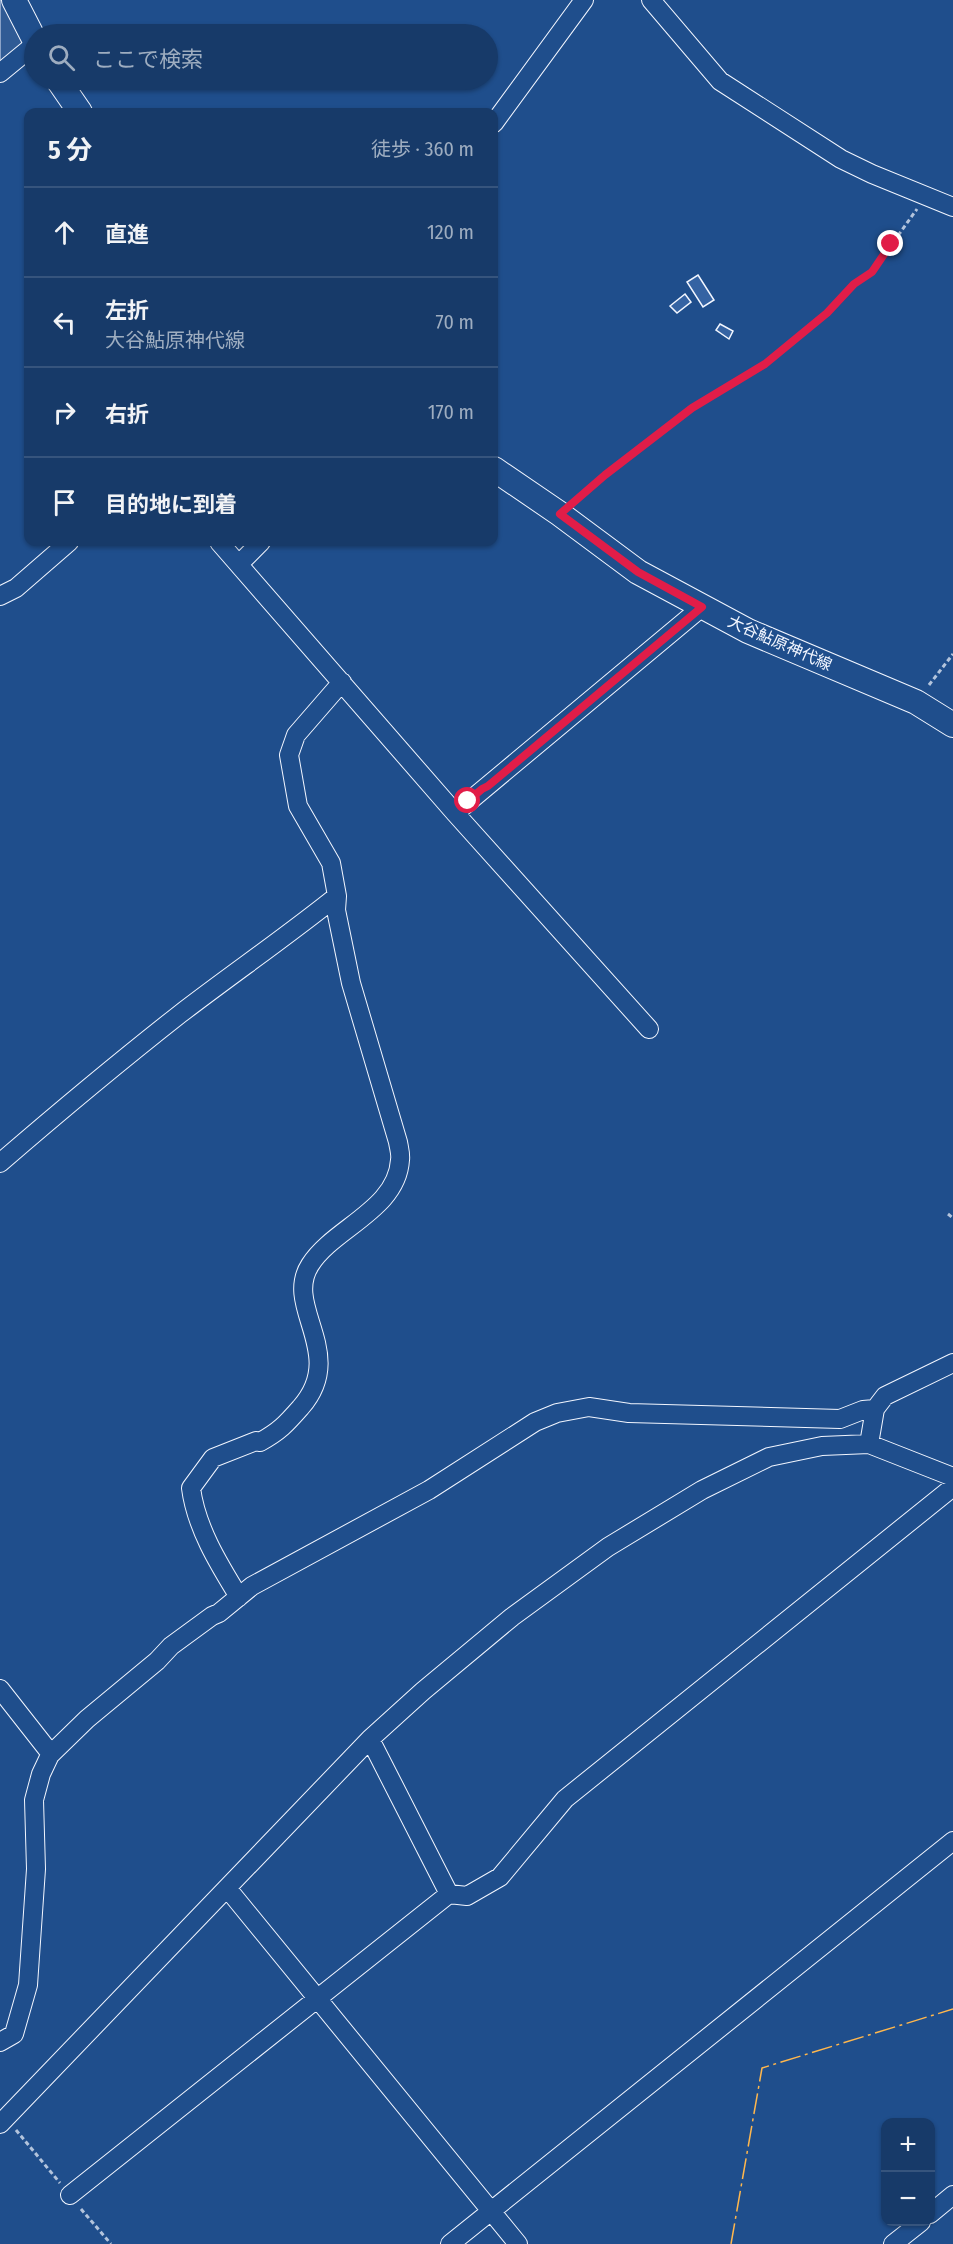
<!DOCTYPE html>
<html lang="ja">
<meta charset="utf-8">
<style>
body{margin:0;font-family:"Fira Sans Condensed","Noto Sans JP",sans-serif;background:#20416f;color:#f1f3f6}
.controls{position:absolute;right:18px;bottom:18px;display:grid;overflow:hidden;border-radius:12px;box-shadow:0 2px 4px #0004}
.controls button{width:54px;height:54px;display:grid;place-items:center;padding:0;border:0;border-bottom:2px solid #36547d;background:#173a69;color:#f1f3f6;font:30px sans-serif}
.stop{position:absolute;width:18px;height:18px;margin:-14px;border:4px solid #e11d48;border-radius:50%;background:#fff}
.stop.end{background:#e11d48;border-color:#fff;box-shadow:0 2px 6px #0008}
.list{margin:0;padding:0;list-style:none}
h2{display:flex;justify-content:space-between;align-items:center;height:78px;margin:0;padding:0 24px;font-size:26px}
h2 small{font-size:20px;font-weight:400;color:#9eadc0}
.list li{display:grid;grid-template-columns:39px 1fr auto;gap:18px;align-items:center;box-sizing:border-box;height:90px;padding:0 24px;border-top:2px solid #36547d}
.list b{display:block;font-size:22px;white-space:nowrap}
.list p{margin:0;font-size:20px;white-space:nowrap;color:#9eadc0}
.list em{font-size:20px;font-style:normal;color:#9eadc0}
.icon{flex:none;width:33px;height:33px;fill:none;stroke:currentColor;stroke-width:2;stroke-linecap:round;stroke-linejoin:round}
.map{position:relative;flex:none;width:953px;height:2244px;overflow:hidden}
.search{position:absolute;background:#173a69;box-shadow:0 2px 4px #0004;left:24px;top:24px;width:474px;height:66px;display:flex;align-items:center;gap:15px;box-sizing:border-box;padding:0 21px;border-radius:33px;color:#9eadc0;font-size:22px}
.panel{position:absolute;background:#173a69;box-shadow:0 2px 4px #0004;left:24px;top:108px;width:474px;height:438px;border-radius:12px}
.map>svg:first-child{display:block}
.built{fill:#305b95;stroke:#a8bbd7;stroke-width:1.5}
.building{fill:#3563a3;stroke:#f2f6ff;stroke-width:1.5}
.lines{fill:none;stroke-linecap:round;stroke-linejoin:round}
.minor-casing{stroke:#f2f6ff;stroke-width:20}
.major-casing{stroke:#f2f6ff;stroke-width:26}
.path{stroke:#b3c4dc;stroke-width:3;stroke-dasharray:4.5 3;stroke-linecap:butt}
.minor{stroke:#1f4e8c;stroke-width:18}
.major{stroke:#1f4e8c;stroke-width:24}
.power{stroke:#ffb74d;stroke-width:1.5;stroke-dasharray:21 4.5 3 4.5;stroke-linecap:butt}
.route{stroke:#e11d48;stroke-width:8}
.labels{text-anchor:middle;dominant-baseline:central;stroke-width:4.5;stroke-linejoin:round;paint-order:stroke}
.street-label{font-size:16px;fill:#f2f6ff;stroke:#1f4e8c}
</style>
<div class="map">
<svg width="953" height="2244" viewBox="0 0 953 2244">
<rect width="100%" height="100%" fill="#1f4e8c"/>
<path class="built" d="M0,0h6l18,33 -4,18 -20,15z"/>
<path class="building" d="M698,275l16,25 -11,7 -16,-25z
M685,294l6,8 -14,11 -7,-7z
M720,324l13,7 -4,8 -13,-9z"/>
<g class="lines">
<g class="minor-casing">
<path id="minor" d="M651,0l69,81 121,78 31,15 81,33
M0,73l34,-28
M494,123l90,-123
M219,542l236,271 194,216
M239,564l22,-22
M0,596l16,-8 53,-46
M455,813l247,-206
M0,1163c59,-51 119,-101 180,-149 52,-40 106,-77 157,-118
M869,1444l6,-35 10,-13 68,-33
M239,1597c-21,-34 -43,-70 -48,-109l22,-30 43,-17 4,1c20,-11 26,-18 41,-35 47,-54 -18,-100 9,-142 23,-37 87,-55 90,-105 1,-5 -1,-12 -2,-18l-47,-159 -15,-73 1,-14 -6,-33 -33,-57 -9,-51 7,-20 46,-53
M0,1689l51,65
M370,1739l79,155
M227,1888l291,356
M0,2042l14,-8 14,-49 8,-116 -2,-69 7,-26 9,-19 37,-36 70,-58 14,-15 41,-30 7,-3 33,-27 177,-96 106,-68 22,-9 32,-6 40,6 211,6 23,-9 12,-1
M0,2124l370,-385 53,-48 89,-74 96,-70 94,-57 67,-33 53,-11 47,-2 84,33
M70,2195l379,-301 18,2 33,-19 65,-78 388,-312
M930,2214l23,-19
M450,2244l503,-403
M893,2244l28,-22"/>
</g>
<g class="major-casing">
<path id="major" d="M14,0l20,39
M58,80l22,32
M494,469l66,45 78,58 110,59 168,71 37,23"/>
</g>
<path class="path" d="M576,500l29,-25 87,-67 73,-44 62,-51 27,-30 18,-11 45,-63
M929,685l24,-31
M948,1214l5,4
M16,2130l44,53
M81,2209l30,35"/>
<use href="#minor" class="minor"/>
<use href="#major" class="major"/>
<path class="power" d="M731,2244l31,-176 191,-59"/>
</g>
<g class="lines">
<path class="route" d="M468,801l14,-12 6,-3 214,-179 -64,-35 -78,-58 45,-39 87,-67 73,-44 62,-51 27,-29 18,-12 19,-28"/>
</g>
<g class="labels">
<g class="street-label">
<text transform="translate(780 643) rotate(24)">大谷鮎原神代線</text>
</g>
</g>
</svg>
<div class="controls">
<button>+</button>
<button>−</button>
</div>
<div class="stop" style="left:468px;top:801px"></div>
<div class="stop end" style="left:891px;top:244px"></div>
<div class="search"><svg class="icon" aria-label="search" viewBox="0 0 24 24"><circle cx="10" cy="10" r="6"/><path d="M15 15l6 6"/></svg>ここで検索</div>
<section class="panel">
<h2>5 分<small>徒歩 · 360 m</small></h2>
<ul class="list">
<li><svg class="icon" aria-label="ahead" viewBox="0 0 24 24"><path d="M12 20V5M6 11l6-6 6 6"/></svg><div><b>直進</b></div><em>120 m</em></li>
<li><svg class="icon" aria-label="left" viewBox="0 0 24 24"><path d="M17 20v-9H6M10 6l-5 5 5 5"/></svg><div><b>左折</b><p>大谷鮎原神代線</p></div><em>70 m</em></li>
<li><svg class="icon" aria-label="right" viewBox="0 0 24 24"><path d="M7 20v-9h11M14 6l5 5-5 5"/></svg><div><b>右折</b></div><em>170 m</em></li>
<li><svg class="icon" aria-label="arrive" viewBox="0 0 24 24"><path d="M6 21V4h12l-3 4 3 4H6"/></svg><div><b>目的地に到着</b></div></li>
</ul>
</section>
</div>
